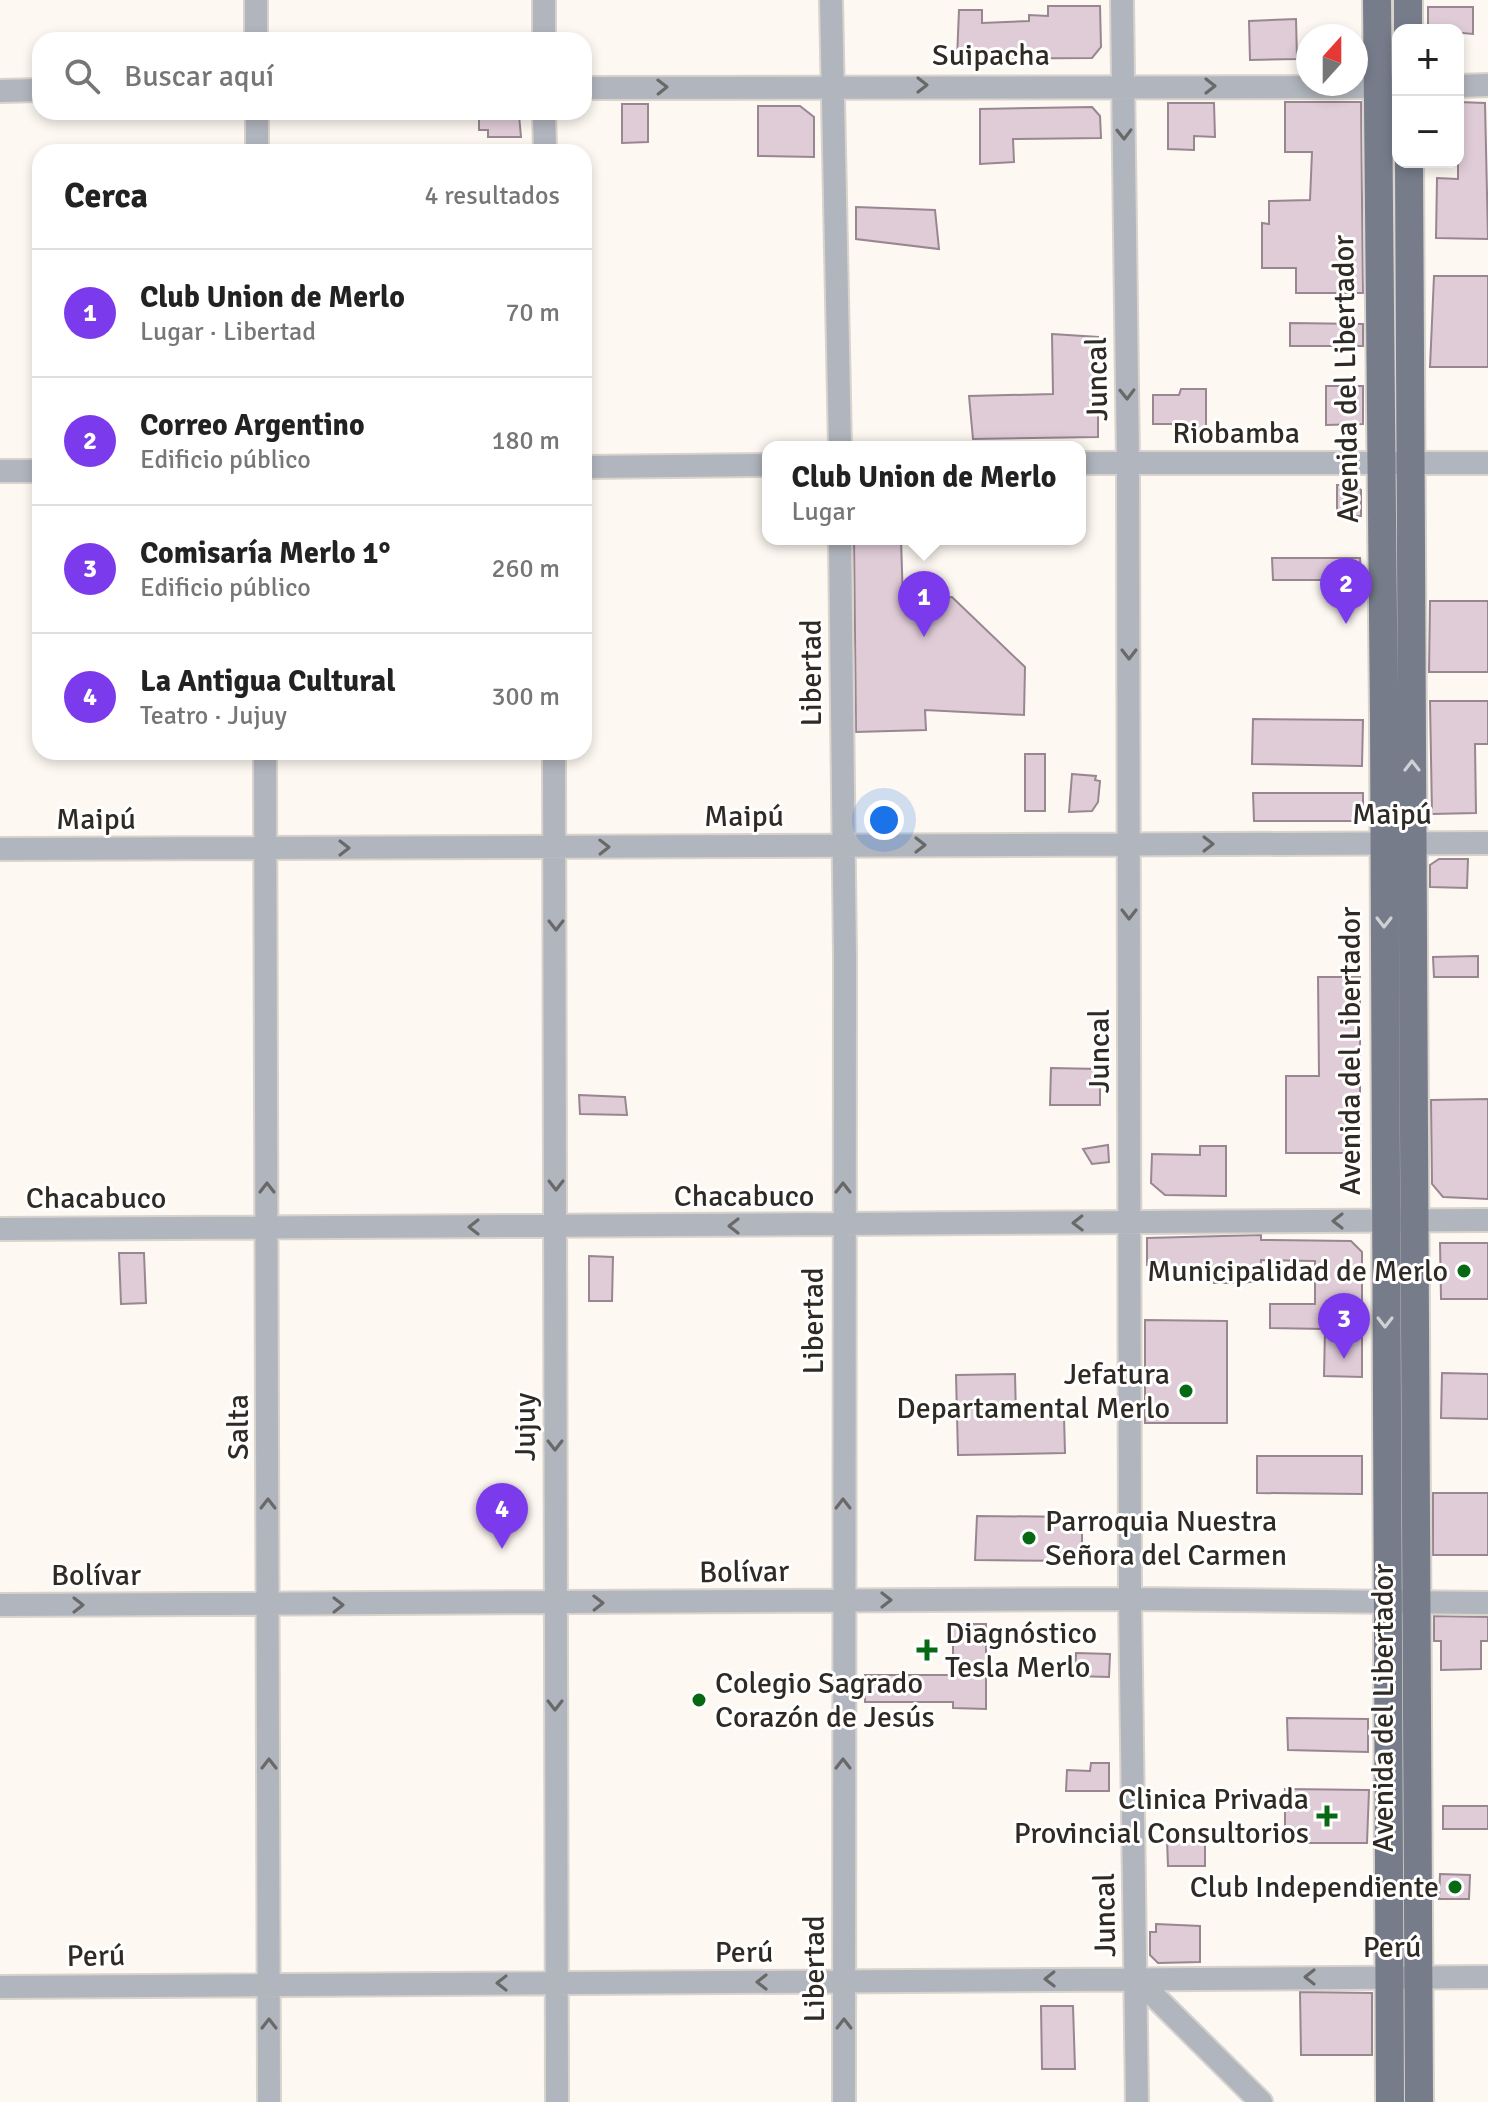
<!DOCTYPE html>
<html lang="es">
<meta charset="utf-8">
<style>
body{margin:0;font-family:Signika,sans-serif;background:#f6f6f6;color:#222}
.controls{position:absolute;right:24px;top:24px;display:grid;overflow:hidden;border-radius:16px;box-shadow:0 4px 12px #0003}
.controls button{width:72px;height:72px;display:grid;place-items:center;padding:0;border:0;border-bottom:2px solid #e0e0e0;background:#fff;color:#222;font:40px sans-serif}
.compass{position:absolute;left:1296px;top:24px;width:72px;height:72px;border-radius:50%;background:#fff;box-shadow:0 4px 12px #0003;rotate:21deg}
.you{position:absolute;left:884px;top:820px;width:28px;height:28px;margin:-20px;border:6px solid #fff;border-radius:50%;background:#1a73e8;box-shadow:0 0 0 12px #1a73e833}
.badge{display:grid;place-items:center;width:52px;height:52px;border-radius:50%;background:#7c3aed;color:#fff;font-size:26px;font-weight:700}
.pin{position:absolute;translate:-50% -66px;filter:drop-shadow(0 2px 4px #0008)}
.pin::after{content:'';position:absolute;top:42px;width:28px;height:24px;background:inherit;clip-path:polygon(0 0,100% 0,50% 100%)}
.popup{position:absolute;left:762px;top:441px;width:324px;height:104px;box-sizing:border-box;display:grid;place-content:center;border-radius:16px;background:#fff;filter:drop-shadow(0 2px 6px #0005);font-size:26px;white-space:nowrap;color:#767676}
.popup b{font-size:30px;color:#222}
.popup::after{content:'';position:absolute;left:50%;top:100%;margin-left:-16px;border:16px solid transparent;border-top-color:#fff}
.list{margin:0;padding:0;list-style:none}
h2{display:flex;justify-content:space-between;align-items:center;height:104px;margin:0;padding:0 32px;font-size:34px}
h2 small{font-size:26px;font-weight:400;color:#767676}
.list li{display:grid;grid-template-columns:52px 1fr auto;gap:24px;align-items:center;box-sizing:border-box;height:128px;padding:0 32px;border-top:2px solid #e0e0e0}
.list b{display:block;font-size:30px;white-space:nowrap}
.list p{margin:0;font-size:26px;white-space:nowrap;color:#767676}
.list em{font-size:26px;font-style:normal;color:#767676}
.icon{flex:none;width:44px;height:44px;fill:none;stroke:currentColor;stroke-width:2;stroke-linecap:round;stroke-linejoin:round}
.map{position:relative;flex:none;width:1488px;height:2102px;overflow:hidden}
.search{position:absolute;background:#fff;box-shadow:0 4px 12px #0003;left:32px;top:32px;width:560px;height:88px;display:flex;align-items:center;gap:20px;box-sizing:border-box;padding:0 28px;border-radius:24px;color:#767676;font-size:30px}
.panel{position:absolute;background:#fff;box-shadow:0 4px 12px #0003;left:32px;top:144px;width:560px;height:616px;border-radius:24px}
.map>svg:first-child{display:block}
.building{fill:#e0ccd7;stroke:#988690;stroke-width:2}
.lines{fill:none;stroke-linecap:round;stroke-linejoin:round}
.minor-casing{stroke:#d9d3cd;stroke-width:26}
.major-casing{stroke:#d9d3cd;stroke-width:32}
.minor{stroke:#b1b5bd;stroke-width:22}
.major{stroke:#767c8a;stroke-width:28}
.oneway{stroke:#6a6969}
.oneway2{stroke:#cfd1d6}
.poi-dot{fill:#086914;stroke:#fff;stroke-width:3}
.labels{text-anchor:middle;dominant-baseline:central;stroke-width:6;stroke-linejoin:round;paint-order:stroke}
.street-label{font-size:30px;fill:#302a24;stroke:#fff}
.poi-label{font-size:30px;fill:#302a24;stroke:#fff;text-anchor:end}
</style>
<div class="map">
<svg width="1488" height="2102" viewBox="0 0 1488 2102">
<rect width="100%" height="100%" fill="#fef8f2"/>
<path class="building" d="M1048,6h52l1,41 -9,11 -135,1 2,-49h23v13l47,-2v-6l19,1z
M1428,7h45v27l-45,-4z
M1296,19l1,40 -47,1 -1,-39z
M1285,102h76l2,191h-67v-25h-34v-45l7,1v-23l41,-1 2,-48h-27z
M1458,102l27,1 3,136 -52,-1 1,-60 21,1z
M1168,103h46l1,34 -21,-1v14l-26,-1z
M622,104h26v38l-26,1z
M758,106h42l14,11v40l-56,-1z
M1092,107l8,9 1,22 -88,1 1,23 -34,2v-55z
M479,113l40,2 2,22h-33v-7h-9z
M856,207l79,3 4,39 -83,-10z
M1434,276h54v91h-58z
M1290,323l73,1v22h-73z
M1052,334l46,3v100l-125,2 -4,-43 84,-2z
M1326,386h37v38l-37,1z
M1181,389h25v42l-28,-1v-6h-25v-29h26z
M1337,485h17l7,5v26h-24z
M854,539h47l2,63 49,-5 73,70 -1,48 -99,-5 1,20 -70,2z
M1272,558h88l1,22h-88z
M1430,601h58v71h-59z
M1430,701h58v43h-13l1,69 -44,1z
M1253,719l110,1 -1,46 -110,-2z
M1025,754h20v57h-20z
M1072,774l24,2 -1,4 5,1 -2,21 -6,9 -23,1z
M1253,793h110v17l-10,11h-99z
M1439,859h29l-1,29 -37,-1v-22z
M1478,956v21h-44l-1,-20z
M1318,977h42v176h-74v-77h33z
M1051,1068l49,1v36h-50z
M579,1095l46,2 2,18 -47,-1z
M1488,1099v100l-45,-2 -11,-13 -1,-84z
M1108,1145l1,17 -17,2 -9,-15z
M1200,1146h26v50l-61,-1 -14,-12 1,-29 48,1z
M1261,1235v5l90,1 11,11v125l-38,-1 1,-47 -55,-1v-24h45v-43l-54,-1v21l-22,2h-25v-8h-24v-9l-43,-1v-27z
M1440,1243h48v56h-47z
M119,1253h25l2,50 -25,1z
M589,1256l24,1 -1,44h-23z
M1145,1320l82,1v102h-82z
M1442,1373l46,1v45l-47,-1z
M1015,1374l1,43 48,-1 1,37 -107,2 -2,-80z
M1257,1456h105v38l-105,-1z
M1433,1493h55v62h-55z
M977,1516l105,1v44l-107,-1z
M1434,1616l54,1v24h-7v28l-40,1v-29h-7z
M953,1624h33v85l-33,-1v-6h-88v-27h88z
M1076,1653l34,1 -1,23 -34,-1z
M1287,1718l81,1v33l-80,-2z
M1091,1763h18v28h-43l1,-21 23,1z
M1285,1789l84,1 -2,53h-82z
M1443,1806h45v23h-45z
M1167,1839h38v27h-37z
M1440,1874l30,1 -1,24h-30z
M1156,1924l44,2v36l-42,1 -8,-8v-23h6z
M1300,1992l72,1v62h-71z
M1041,2006h32l2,63h-33z"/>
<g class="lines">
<g class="minor-casing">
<path id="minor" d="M256,0v40
M544,0v40
M831,0l9,447
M1122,0l6,463 2,1136 7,503
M1458,86l30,-1
M584,88l814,-1
M0,91l40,-1
M257,112v40
M544,112l1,40
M1080,463h408
M584,467l184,-2
M0,471h40
M840,539l5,419 -1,1144
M265,752l4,1350
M554,752l3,1350
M0,849l1488,-6
M0,1229l1488,-9
M0,1605l1130,-6 358,4
M1136,1978l125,124
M0,1987l1488,-10"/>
</g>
<g class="major-casing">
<path id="major" d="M1377,0l7,718 6,1384
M1408,0v30
M1409,162l10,1940"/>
</g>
<use href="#minor" class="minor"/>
<use href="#major" class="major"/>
</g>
<defs><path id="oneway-chevron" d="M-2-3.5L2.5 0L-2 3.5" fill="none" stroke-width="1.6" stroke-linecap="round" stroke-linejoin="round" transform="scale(2)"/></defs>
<g class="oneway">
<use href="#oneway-chevron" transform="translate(922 85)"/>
<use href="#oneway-chevron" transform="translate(1210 86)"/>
<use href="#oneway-chevron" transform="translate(662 87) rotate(-1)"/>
<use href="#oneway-chevron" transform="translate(1124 134) rotate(89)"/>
<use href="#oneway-chevron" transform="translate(1127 394) rotate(89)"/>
<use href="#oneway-chevron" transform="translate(1129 654) rotate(90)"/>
<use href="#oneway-chevron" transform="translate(1208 844)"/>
<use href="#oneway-chevron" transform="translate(920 845)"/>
<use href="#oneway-chevron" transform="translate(604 847) rotate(-1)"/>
<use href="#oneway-chevron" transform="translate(344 848)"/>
<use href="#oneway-chevron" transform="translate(1129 914) rotate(90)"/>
<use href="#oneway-chevron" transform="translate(556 925) rotate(90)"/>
<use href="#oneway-chevron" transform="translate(556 1185) rotate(90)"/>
<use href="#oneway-chevron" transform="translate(267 1188) rotate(-90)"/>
<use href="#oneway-chevron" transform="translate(843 1188) rotate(-90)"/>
<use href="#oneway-chevron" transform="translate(1338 1221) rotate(180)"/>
<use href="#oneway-chevron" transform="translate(1078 1223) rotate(179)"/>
<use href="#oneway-chevron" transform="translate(734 1226) rotate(180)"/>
<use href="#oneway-chevron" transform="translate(474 1227) rotate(-180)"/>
<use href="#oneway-chevron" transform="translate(555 1445) rotate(90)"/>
<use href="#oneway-chevron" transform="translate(268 1504) rotate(-90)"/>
<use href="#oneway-chevron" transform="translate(843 1504) rotate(-90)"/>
<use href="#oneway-chevron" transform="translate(886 1600)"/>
<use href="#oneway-chevron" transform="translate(598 1603) rotate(-1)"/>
<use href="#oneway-chevron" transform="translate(78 1605)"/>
<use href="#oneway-chevron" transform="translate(338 1605)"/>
<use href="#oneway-chevron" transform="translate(555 1705) rotate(90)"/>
<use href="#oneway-chevron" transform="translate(269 1764) rotate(-90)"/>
<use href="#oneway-chevron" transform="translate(843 1764) rotate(-90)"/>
<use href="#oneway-chevron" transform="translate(1310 1977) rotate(180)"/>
<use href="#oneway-chevron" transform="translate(1050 1979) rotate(179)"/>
<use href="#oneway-chevron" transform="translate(762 1982) rotate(180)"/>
<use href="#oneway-chevron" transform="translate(502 1983) rotate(180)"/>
<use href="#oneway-chevron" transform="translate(269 2024) rotate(-90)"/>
<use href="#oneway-chevron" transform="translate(844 2024) rotate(-90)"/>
</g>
<g class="oneway2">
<use href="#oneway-chevron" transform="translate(1412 766) rotate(-90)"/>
<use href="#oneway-chevron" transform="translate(1384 922) rotate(90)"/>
<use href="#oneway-chevron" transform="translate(1385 1322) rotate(90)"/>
</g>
<g class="poi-dot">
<circle cx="1464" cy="1271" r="8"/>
<circle cx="1186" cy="1391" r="8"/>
<circle cx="1029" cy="1538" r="8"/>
<path d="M923 1638h8v8h8v8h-8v8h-8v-8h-8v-8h8z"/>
<circle cx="699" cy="1700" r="8"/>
<path d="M1323 1804h8v8h8v8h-8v8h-8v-8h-8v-8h8z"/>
<circle cx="1455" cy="1887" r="8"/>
</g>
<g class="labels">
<g class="street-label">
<text x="991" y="55">Suipacha</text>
<text transform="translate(1097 379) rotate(-91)">Juncal</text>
<text transform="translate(1346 379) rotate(-91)">Avenida del Libertador</text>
<text x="1236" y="433">Riobamba</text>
<text transform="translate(811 673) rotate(-90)">Libertad</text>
<text x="1392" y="814">Maipú</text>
<text x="744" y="816">Maipú</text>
<text x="96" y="819">Maipú</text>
<text transform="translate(1099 1051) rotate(-90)">Juncal</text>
<text transform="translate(1350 1051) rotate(-90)">Avenida del Libertador</text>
<text x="744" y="1196">Chacabuco</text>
<text x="96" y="1198">Chacabuco</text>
<text transform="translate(813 1321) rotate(-90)">Libertad</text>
<text transform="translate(238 1427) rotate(-90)">Salta</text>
<text transform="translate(525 1427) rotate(-90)">Jujuy</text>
<text transform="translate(744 1572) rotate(-1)">Bolívar</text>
<text x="96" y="1575">Bolívar</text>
<text transform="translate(1383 1708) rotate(-90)">Avenida del Libertador</text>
<text transform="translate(1105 1915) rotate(-91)">Juncal</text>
<text x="1392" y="1947">Perú</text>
<text x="744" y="1952">Perú</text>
<text transform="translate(96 1956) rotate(-1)">Perú</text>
<text transform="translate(814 1969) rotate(-90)">Libertad</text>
</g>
<g class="poi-label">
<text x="1448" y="1271">Municipalidad de Merlo</text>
<text x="1170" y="1374">Jefatura<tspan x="1170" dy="34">Departamental Merlo</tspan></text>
<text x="1045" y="1521" text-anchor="start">Parroquia Nuestra<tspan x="1045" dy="34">Señora del Carmen</tspan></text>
<text x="945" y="1633" text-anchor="start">Diagnóstico<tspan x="945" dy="34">Tesla Merlo</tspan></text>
<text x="715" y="1683" text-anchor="start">Colegio Sagrado<tspan x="715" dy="34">Corazón de Jesús</tspan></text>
<text x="1309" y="1799">Clinica Privada<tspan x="1309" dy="34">Provincial Consultorios</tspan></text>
<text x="1439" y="1887">Club Independiente</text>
</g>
</g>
</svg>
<div class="controls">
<button>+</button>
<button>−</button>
</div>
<svg class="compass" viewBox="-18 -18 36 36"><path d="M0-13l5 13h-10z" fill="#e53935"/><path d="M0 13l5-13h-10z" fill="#767676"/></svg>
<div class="you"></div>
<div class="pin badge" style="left:924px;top:637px">1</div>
<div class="popup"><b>Club Union de Merlo</b>Lugar</div>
<div class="pin badge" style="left:1346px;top:624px">2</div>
<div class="pin badge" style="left:1344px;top:1359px">3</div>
<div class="pin badge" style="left:502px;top:1549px">4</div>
<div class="search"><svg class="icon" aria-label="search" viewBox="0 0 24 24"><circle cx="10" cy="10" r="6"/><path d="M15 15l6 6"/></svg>Buscar aquí</div>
<section class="panel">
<h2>Cerca<small>4 resultados</small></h2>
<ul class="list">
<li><span class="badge">1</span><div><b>Club Union de Merlo</b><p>Lugar · Libertad</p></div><em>70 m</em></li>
<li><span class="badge">2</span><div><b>Correo Argentino</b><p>Edificio público</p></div><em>180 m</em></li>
<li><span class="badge">3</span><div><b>Comisaría Merlo 1°</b><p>Edificio público</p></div><em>260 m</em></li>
<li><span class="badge">4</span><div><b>La Antigua Cultural</b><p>Teatro · Jujuy</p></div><em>300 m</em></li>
</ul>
</section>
</div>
